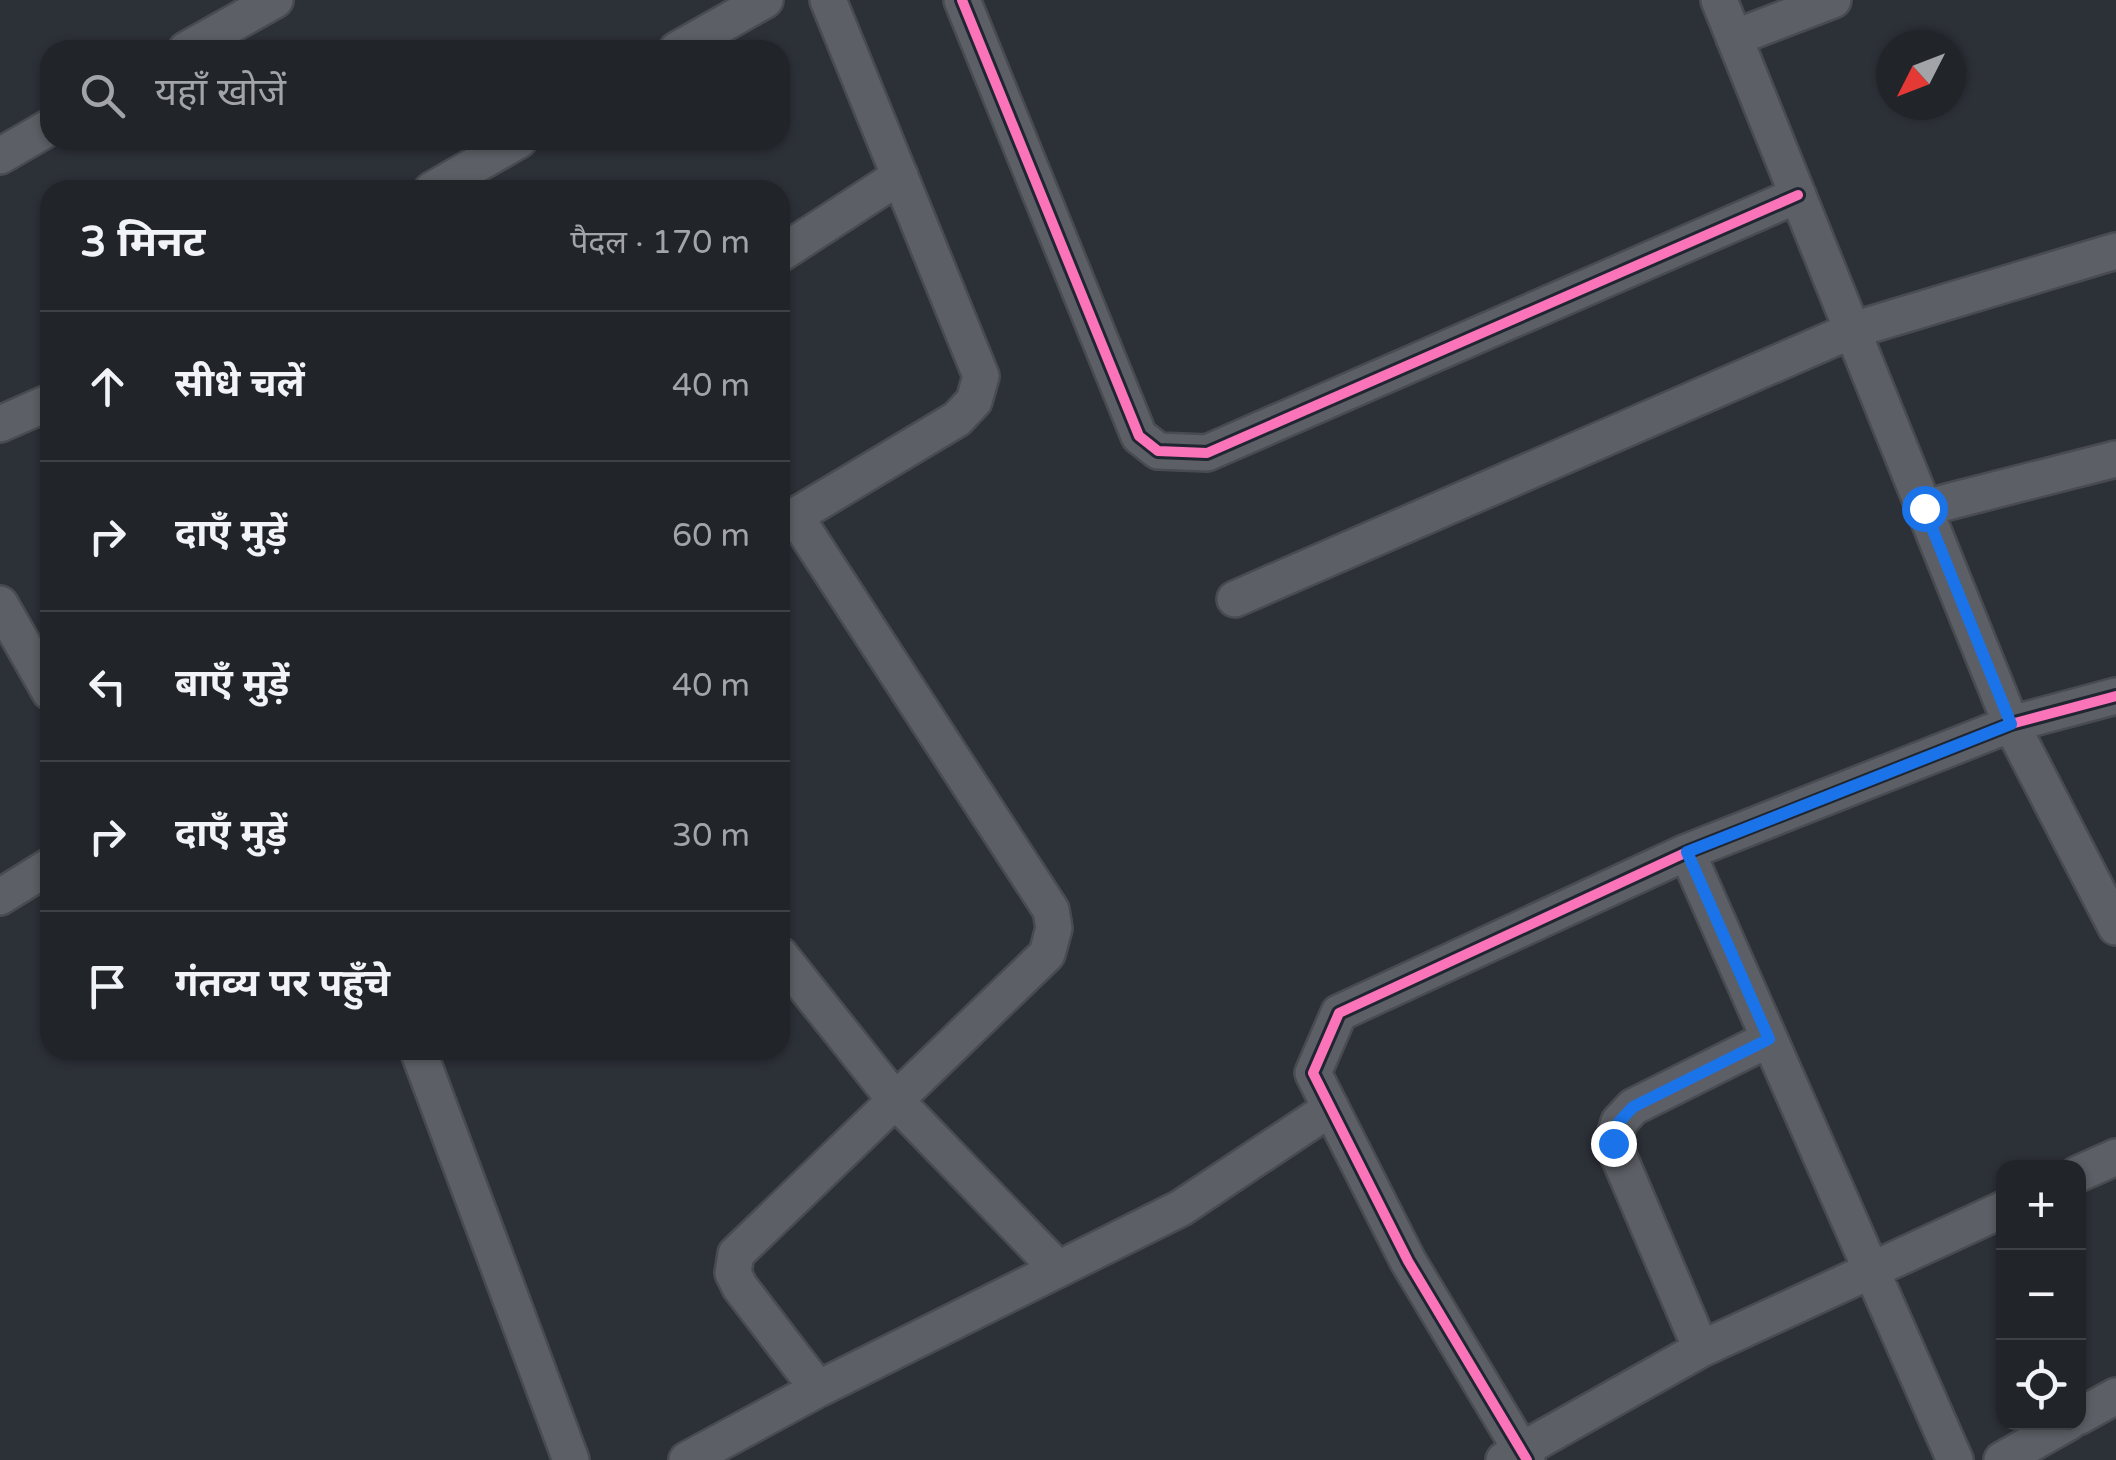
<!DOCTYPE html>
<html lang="hi">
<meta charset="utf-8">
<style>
body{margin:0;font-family:"Varela Round","Noto Sans Devanagari",sans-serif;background:#2d3035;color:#f1f3f6}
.controls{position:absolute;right:30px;bottom:30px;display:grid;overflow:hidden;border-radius:20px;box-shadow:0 2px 8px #0004}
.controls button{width:90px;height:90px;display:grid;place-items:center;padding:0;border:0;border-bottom:2px solid #3e4146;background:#212429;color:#f1f3f6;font:50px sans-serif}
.compass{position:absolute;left:1876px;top:30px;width:90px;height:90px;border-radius:50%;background:#212429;box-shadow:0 2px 8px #0004;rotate:228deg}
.stop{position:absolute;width:30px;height:30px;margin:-22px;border:8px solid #1a73e8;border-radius:50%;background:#fff}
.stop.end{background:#1a73e8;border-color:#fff;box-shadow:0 2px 10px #0008}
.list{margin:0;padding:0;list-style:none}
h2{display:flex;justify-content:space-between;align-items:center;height:130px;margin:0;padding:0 40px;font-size:42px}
h2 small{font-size:32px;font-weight:400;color:#a2a4a8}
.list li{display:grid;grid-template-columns:65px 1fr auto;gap:30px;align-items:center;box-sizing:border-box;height:150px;padding:0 40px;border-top:2px solid #3e4146}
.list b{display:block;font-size:38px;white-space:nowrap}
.list em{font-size:32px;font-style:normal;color:#a2a4a8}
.icon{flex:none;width:55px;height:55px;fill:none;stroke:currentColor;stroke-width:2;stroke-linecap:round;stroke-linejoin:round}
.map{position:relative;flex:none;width:2116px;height:1460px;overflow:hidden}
.search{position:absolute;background:#212429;box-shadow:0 2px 8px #0004;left:40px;top:40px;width:750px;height:110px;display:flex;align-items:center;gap:25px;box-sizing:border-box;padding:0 35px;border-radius:30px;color:#a2a4a8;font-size:38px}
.panel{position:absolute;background:#212429;box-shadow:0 2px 8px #0004;left:40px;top:180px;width:750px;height:880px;border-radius:30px}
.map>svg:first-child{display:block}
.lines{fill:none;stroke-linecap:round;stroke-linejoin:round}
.street-casing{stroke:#484b50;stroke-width:40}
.street{stroke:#5c5f65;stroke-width:35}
.cycleway-casing{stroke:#202631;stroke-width:16}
.cycleway{stroke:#fb73b8;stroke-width:10}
.route{stroke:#1a73e8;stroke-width:12}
</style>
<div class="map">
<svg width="2116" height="1460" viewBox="0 0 2116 1460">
<rect width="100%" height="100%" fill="#2c3037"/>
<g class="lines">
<g class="street-casing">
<path id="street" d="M962,0l177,436 19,15 49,2 591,-258
M1719,0l292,724 105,203
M1734,38l99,-38
M186,50l89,-50
M677,50l88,-50
M0,156l50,-29
M432,190l87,-50
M780,254l120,-78
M0,424l50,-22
M1924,508l192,-49
M795,516l256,394 3,18 -7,26 -311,300 -3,19 7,14 78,102
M780,525l177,-106 17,-18 7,-25 -153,-376
M1235,599l618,-269 263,-79
M0,604l50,88
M1687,852l268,608
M0,897l50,-31
M780,955l116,146 162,168
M418,1050l153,410
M2078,1174l38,-17
M1701,1349l-88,-206 6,-21 14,-15 136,-68
M2078,1417l38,-21
M687,1460l131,-71 363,-181 150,-100
M1504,1460l197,-111 303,-140
M1527,1460l-119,-199 -95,-188 26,-60 348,-161 324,-128 105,-28
M2002,1460l67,-38"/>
</g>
<use href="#street" class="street"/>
<g class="cycleway-casing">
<path id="cycleway" d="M962,0l177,436 19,15 49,2 591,-258
M1527,1460l-119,-199 -95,-188 26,-60 348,-161 324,-128 105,-28"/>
</g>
<use href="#cycleway" class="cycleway"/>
</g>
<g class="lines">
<path class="route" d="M1613,1143l6,-21 14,-15 136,-68 -82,-187 324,-128 -87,-216"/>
</g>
</svg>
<div class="controls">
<button>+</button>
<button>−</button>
<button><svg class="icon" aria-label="locate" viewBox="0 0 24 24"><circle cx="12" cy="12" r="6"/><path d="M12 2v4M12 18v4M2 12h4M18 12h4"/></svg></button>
</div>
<svg class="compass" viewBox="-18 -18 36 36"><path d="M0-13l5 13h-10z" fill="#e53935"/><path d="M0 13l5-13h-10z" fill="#a2a4a8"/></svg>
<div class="stop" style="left:1924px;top:508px"></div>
<div class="stop end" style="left:1613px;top:1143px"></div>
<div class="search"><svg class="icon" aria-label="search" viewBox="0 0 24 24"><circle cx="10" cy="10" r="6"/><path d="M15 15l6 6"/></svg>यहाँ खोजें</div>
<section class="panel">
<h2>3 मिनट<small>पैदल · 170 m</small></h2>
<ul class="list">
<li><svg class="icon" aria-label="ahead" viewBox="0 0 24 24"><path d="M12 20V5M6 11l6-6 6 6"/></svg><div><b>सीधे चलें</b></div><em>40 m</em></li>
<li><svg class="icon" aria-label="right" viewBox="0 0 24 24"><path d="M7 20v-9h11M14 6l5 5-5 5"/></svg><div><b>दाएँ मुड़ें</b></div><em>60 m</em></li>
<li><svg class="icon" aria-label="left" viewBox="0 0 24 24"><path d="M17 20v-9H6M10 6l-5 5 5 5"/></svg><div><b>बाएँ मुड़ें</b></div><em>40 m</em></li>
<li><svg class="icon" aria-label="right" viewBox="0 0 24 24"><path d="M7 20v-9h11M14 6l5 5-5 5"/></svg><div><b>दाएँ मुड़ें</b></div><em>30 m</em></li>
<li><svg class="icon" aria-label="arrive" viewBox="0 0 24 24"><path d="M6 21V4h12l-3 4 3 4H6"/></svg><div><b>गंतव्य पर पहुँचे</b></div></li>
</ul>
</section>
</div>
